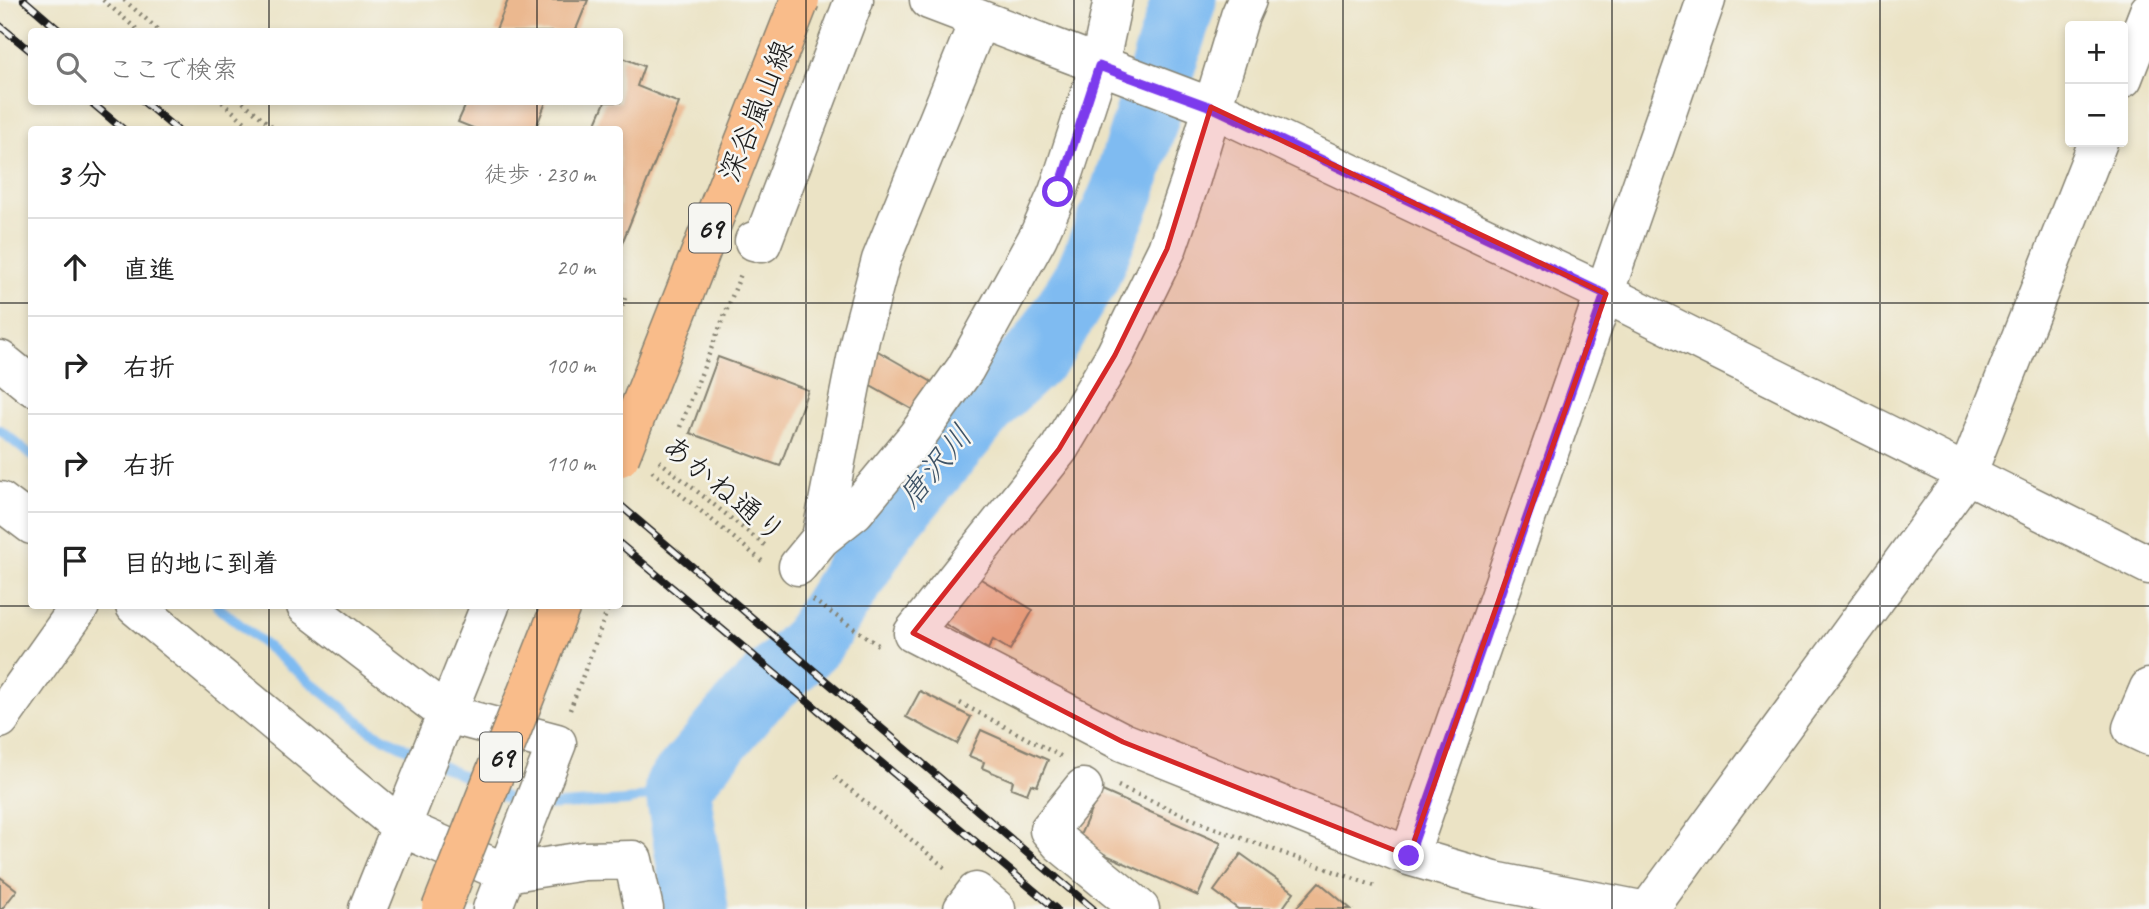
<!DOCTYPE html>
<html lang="ja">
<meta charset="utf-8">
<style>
body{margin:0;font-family:Caveat,"Klee One",sans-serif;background:#f6f6f6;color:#222}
.controls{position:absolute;right:21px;top:21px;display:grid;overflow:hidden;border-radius:7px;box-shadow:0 4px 10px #0003}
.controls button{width:63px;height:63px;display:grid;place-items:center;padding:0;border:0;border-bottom:2px solid #e0e0e0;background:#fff;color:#222;font:35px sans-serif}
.stop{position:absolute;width:21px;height:21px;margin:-16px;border:5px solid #7c3aed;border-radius:50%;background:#fff}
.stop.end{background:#7c3aed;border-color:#fff;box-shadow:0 2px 7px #0008}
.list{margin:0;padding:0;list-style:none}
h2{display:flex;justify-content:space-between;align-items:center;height:91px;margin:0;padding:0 28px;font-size:30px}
h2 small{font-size:23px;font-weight:400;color:#767676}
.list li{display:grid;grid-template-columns:46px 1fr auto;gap:21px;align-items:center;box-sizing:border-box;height:98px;padding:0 28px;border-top:2px solid #e0e0e0}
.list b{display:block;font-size:26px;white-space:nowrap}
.list em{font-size:23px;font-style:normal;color:#767676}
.icon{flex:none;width:38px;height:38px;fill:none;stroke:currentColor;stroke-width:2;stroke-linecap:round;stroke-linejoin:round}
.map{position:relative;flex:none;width:2149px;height:909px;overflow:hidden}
.search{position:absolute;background:#fff;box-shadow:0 4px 10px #0003;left:28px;top:28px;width:595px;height:77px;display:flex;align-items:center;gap:18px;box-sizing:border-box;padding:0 24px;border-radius:7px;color:#767676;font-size:26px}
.panel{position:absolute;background:#fff;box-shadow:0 4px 10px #0003;left:28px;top:126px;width:595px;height:483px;border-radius:7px}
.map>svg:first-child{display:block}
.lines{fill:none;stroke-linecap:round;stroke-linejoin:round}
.stream{stroke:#7fbbf1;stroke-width:10}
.river{stroke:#7fbbf1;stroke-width:65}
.building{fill:#ebb88f}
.minor-casing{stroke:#848070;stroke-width:41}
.path{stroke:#848070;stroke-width:4.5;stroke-dasharray:2 5;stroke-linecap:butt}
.minor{stroke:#fff;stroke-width:38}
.rail-casing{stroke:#1c1c1c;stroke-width:8}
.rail{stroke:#f6f6f2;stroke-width:5;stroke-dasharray:16;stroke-linecap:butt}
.major-bridge-casing{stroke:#848070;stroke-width:41;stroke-linecap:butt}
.major-bridge{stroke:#f9bc8a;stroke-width:38}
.route{stroke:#7c3aed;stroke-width:9}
.marked{fill:#d62828;fill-opacity:0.2;stroke:#d62828;stroke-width:5;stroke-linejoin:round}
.grid{fill:none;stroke:#1c1c1c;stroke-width:2;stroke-opacity:0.55}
.labels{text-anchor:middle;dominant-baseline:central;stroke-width:5;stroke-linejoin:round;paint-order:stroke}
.shield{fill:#f6f6f2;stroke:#5d5d5c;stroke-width:2}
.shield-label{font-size:28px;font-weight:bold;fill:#1c1c1c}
.street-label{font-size:30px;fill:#1c1c1c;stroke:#f6f6f2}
.water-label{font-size:32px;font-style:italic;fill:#3f5467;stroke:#f6f6f2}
</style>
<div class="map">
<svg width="2149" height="909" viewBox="0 0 2149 909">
<rect width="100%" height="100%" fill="#f6f6f2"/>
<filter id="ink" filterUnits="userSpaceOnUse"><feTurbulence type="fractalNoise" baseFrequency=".0143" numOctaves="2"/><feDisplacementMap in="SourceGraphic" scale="14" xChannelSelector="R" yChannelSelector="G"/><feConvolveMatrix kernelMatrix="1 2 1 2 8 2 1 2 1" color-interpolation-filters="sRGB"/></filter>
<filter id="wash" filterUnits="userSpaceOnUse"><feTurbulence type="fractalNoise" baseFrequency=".00686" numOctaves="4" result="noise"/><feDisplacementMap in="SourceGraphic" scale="28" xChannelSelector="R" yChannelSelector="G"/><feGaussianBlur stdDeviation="1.57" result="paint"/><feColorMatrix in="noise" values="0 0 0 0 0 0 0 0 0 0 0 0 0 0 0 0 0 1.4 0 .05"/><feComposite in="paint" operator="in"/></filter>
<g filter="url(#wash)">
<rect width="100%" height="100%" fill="#ebe3c5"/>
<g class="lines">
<path class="stream" d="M0,430l32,26
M217,606l154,125 155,76 102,-6 49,-14"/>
<path class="river" d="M696,909l-19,-122 74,-87 61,-58 73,-116 109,-131 47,-44 45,-73 37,-87 61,-191"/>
</g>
<g id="blocks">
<path class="building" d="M508,0h80l-13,32h-80z
M623,58l21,8 -7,20 42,17 -59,145v-118h-27l12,-28h15v-36z
M467,102h79l-11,28h-57l-20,-8z
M876,350l56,32 -17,29 -55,-31z
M718,357l90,33 -28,76 -90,-33z
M969,572l64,38 -23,40 -17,-10 -5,9 -48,-28z
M920,691l51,26 -14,27 -51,-27z
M981,730l67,30 -11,26 -6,-2 -4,10 -16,-6 2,-7 -31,-13 2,-6 -15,-6z
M1100,790l121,53 -23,53 -121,-54z
M1241,854l53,38 -12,17h-44l-24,-18z
M0,877l17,13 -15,19h-2z
M1319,882l32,27h-56z"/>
</g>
</g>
<g filter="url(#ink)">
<use href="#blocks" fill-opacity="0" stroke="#848070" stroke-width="2"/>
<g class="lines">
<g class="minor-casing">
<path id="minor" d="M929,0l282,107 395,187 543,271
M1247,0l-7,16 -50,166 -23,67 -52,106 -56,94 -146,184 210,109 286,114 85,25 142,28
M2123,78l26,-67
M754,241l8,2 92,-243
M0,360l32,26
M0,501l32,24
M821,538l39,-199 21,-79 98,-240
M798,566l23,-28 34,-27 62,-75 48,-67 73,-132 20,-45 41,-126 14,-66
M135,606l266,221 105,46 78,-12 49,-1 11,49
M306,606l141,108 110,29 -65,166
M2149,688l-17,40 17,8
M0,719l80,-113
M1083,788l-34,42 11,13 80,66
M1409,856l297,-856
M368,909l122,-303
M963,909l13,-17 20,17
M1649,909l318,-435 131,-332"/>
</g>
<path class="path" d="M103,0l37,32
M124,0l37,32
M222,102l32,28
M243,102l33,28
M620,313l5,-15
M680,427l61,-153
M659,461l108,86
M652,471l110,90
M813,600l65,45
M960,703l104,55
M570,710l39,-104
M835,777l113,93
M1118,786l93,41 166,60"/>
<use href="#minor" class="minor"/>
<g class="rail-casing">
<path id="rail" d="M24,0l37,32
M0,26l32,26
M91,102l33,28
M144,102l33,28
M620,505l473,404
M620,544l436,365"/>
</g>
<use href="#rail" class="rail"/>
<g class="major-bridge-casing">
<path id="major-bridge" d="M620,457l180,-457
M441,909l120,-303"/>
</g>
<use href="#major-bridge" class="major-bridge"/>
</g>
</g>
<g class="lines" filter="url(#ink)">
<path class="route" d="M1058,192l41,-126 112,41 394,187 -196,562"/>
</g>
<path class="marked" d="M1211,107l395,187 -197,562 -286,-114 -210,-109 146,-184 56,-94 52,-106z"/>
<path class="grid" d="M269,0v32M537,0v32M806,0v909M1074,0v909M1343,0v909M1612,0v909M1880,0v909M269,102v28M537,102v28M0,303h32M620,303h1529M0,606h2149M269,606v303M537,606v303"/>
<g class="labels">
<g class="shield">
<rect x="689" y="203.5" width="42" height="49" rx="5"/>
<rect x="480" y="732.5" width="42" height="49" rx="5"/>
</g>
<g class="shield-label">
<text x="710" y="228">69</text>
<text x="501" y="757">69</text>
</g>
<g class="street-label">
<text transform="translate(756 111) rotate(-68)">深谷嵐山線</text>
<text transform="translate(724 489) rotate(40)">あかね通り</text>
</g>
<g class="water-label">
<text transform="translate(935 466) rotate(-50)">唐沢川</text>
</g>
</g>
</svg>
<div class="controls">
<button>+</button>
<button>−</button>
</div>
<div class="stop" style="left:1058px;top:192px"></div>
<div class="stop end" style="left:1409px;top:856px"></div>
<div class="search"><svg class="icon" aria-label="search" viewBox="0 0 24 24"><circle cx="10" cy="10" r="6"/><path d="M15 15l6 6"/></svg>ここで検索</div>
<section class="panel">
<h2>3 分<small>徒歩 · 230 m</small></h2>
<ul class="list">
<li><svg class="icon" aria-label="ahead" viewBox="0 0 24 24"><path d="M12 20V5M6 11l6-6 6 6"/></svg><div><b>直進</b></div><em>20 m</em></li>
<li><svg class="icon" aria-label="right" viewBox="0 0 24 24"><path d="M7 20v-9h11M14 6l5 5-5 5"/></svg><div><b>右折</b></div><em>100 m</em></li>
<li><svg class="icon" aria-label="right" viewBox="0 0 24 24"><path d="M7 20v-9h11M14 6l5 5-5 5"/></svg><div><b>右折</b></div><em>110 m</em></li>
<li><svg class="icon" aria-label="arrive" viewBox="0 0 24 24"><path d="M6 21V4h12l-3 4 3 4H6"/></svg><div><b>目的地に到着</b></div></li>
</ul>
</section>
</div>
